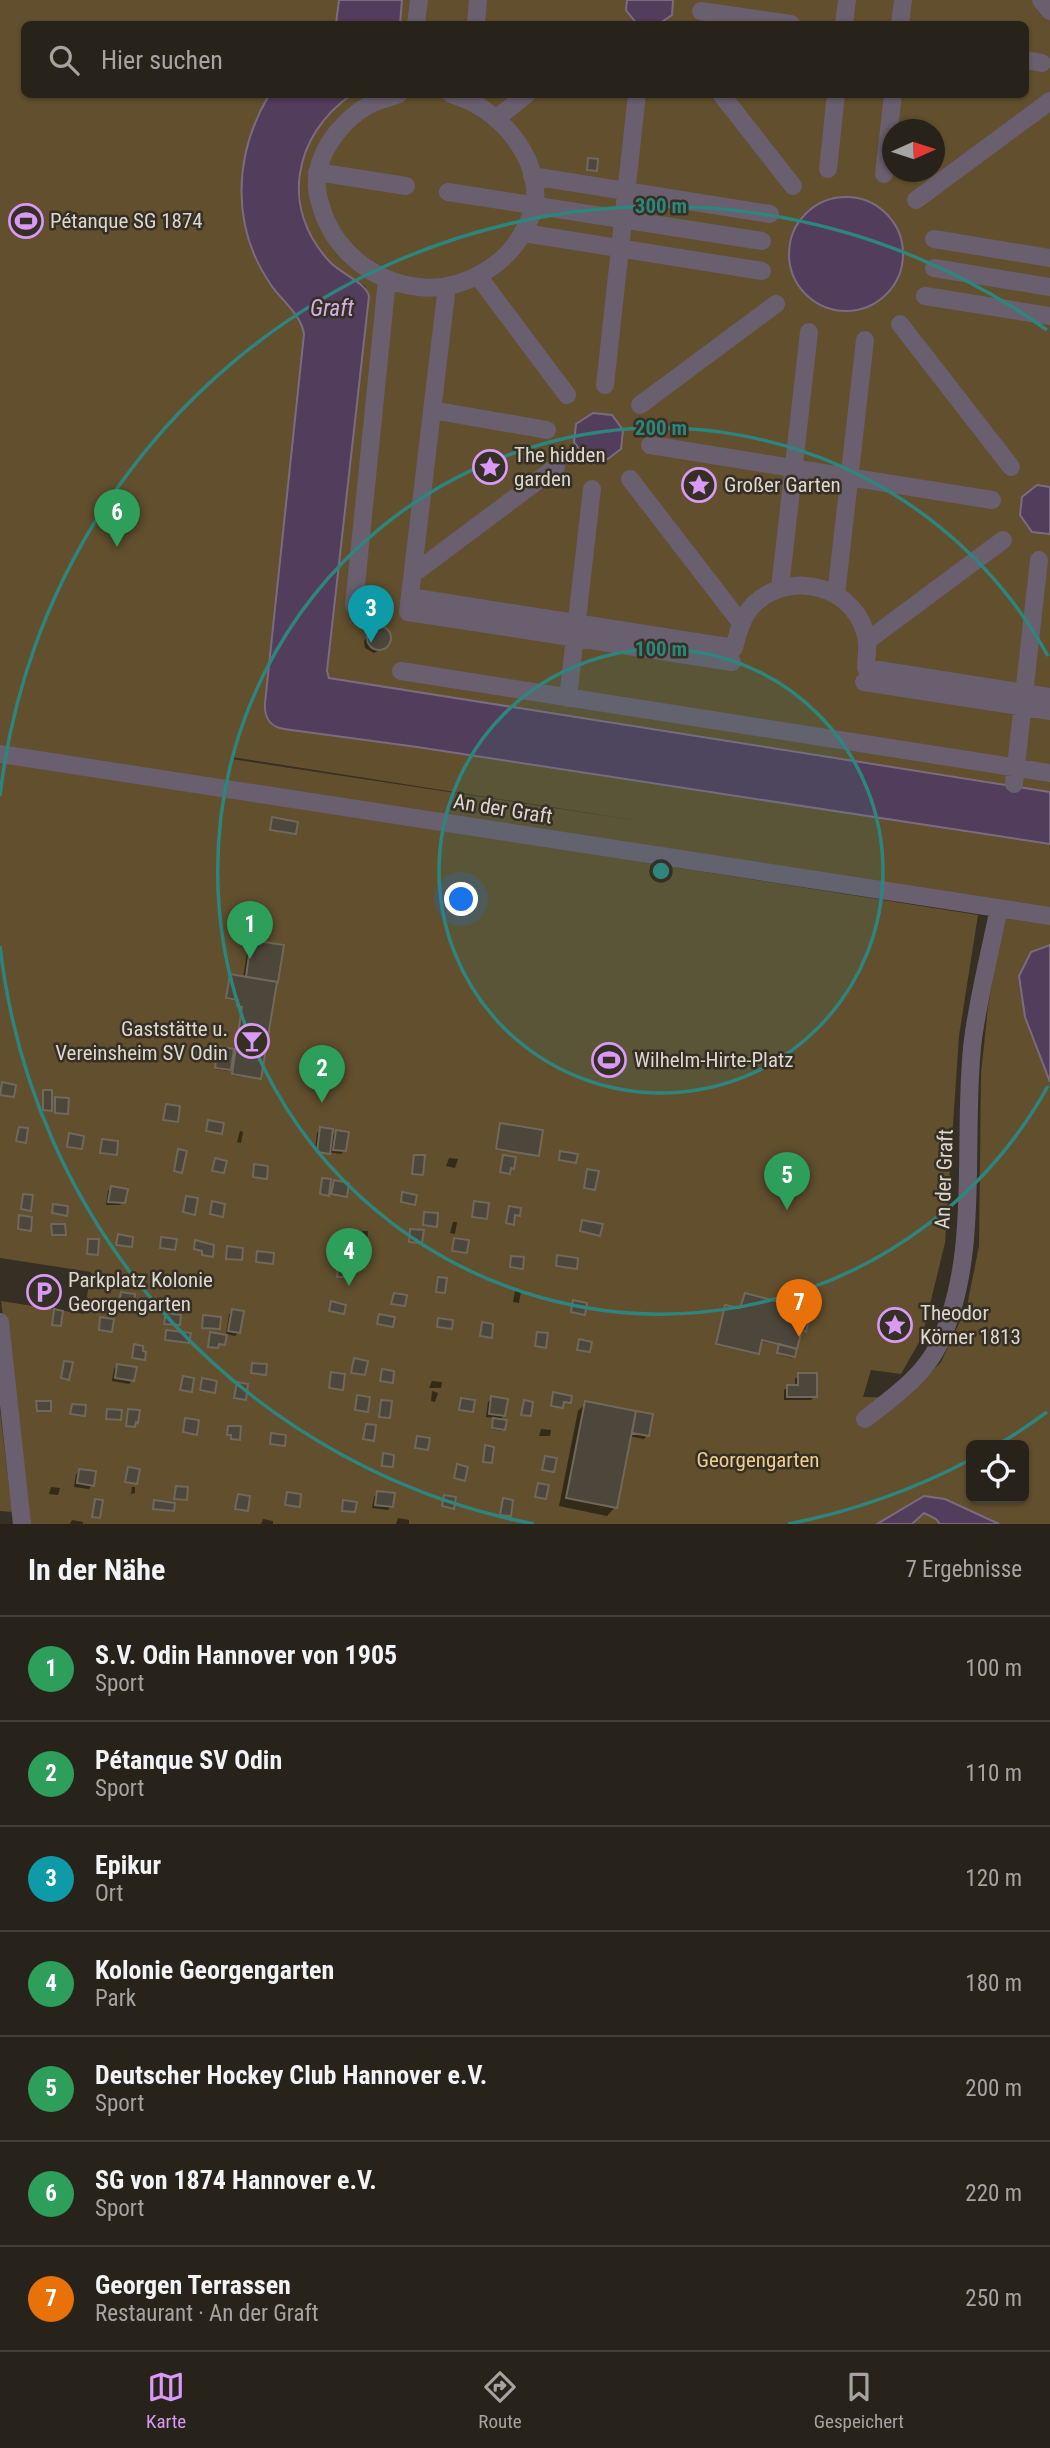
<!DOCTYPE html>
<html lang="de">
<meta charset="utf-8">
<style>
body{margin:0;font-family:"Roboto Condensed",sans-serif;background:#302b23;color:#f1f3f6}
.controls{position:absolute;right:21px;bottom:21px;display:grid;overflow:hidden;border-radius:10px;box-shadow:0 2px 5px #0004}
.controls button{width:63px;height:63px;display:grid;place-items:center;padding:0;border:0;border-bottom:2px solid #444039;background:#28231a;color:#f1f3f6;font:35px sans-serif}
.compass{position:absolute;left:882px;top:119px;width:63px;height:63px;border-radius:50%;background:#28231a;box-shadow:0 2px 5px #0004;rotate:87deg}
.you{position:absolute;left:462px;top:900px;width:24px;height:24px;margin:-18px;border:5px solid #fff;border-radius:50%;background:#1a73e8;box-shadow:0 0 0 10px #1a73e833}
.badge{display:grid;place-items:center;width:46px;height:46px;border-radius:50%;background:#d99af7;color:#fff;font-size:23px;font-weight:700}
.pin{position:absolute;translate:-50% -58px;filter:drop-shadow(0 2px 4px #0008)}
.pin::after{content:'';position:absolute;top:37px;width:24px;height:21px;background:inherit;clip-path:polygon(0 0,100% 0,50% 100%)}
.list{margin:0;padding:0;list-style:none}
h2{display:flex;justify-content:space-between;align-items:center;height:91px;margin:0;padding:0 28px;font-size:30px}
h2 small{font-size:23px;font-weight:400;color:#a5a4a2}
.list li{display:grid;grid-template-columns:46px 1fr auto;gap:21px;align-items:center;box-sizing:border-box;height:105px;padding:0 28px;border-top:2px solid #444039}
.list b{display:block;font-size:26px;white-space:nowrap}
.list p{margin:0;font-size:23px;white-space:nowrap;color:#a5a4a2}
.list em{font-size:23px;font-style:normal;color:#a5a4a2}
.icon{flex:none;width:38px;height:38px;fill:none;stroke:currentColor;stroke-width:2;stroke-linecap:round;stroke-linejoin:round}
.map{position:relative;flex:none;width:1050px;height:1524px;overflow:hidden}
.search{position:absolute;background:#28231a;box-shadow:0 2px 5px #0004;left:21px;right:21px;top:21px;height:77px;display:flex;align-items:center;gap:18px;box-sizing:border-box;padding:0 24px;border-radius:10px;color:#a5a4a2;font-size:26px}
.sheet{height:826px;background:#28231a}
nav{display:flex;justify-content:space-around;align-items:center;box-sizing:border-box;height:98px;border-top:2px solid #444039;background:#28231a;font-size:19px;color:#a5a4a2}
nav a{display:grid;justify-items:center;gap:4px}
nav .on{color:#d99af7}
.map>svg:first-child{display:block}
.green{fill:#614f2e;fill-rule:evenodd}
.water{fill:#523d5c;stroke:#7b6b7f;stroke-width:2}
.shadow{fill:#0007}
.building{fill:#4d463a;stroke:#70685b;stroke-width:2}
.lines{fill:none;stroke-linecap:round;stroke-linejoin:round}
.minor{stroke:#695f6e;stroke-width:18}
.ring{fill:none;stroke:#2e857d;stroke-width:3.5}
.labels{text-anchor:middle;dominant-baseline:central;stroke-width:5;stroke-linejoin:round;paint-order:stroke}
.poi-label{font-size:21px;fill:#dcd7d0;stroke:#362f23;text-anchor:start}
.street-label{font-size:21px;fill:#dcd7d0;stroke:#362f23}
.park-label{font-size:21px;fill:#f0ce8f;stroke:#362f23}
.water-label{font-size:23px;font-style:italic;fill:#d4aee6;stroke:#362f23}
.centre{fill:#2e857d;stroke:#362f23;stroke-width:3.5}
.ring-label{font-size:21px;text-anchor:middle;font-weight:bold;fill:#2e857d;stroke:#362f23;stroke-width:5;stroke-linejoin:round;paint-order:stroke}
</style>
<div class="map">
<svg width="1050" height="1524" viewBox="0 0 1050 1524">
<rect width="100%" height="100%" fill="#362f23"/>
<path class="green" d="M0,0h339l-3,24h-312v70l245,1c-36,59 -39,131 2,190 10,16 30,29 33,49l-40,375 20,20 133,18 633,97v69l-1050,-168zM232,757l414,65 -415,-63z
M402,0h648v792l-717,-112 -6,-4 42,-380c-1,-3 -2,-7 -4,-10 -4,-3 -11,-5 -14,-8 -10,-5 -18,-12 -25,-20 -44,-51 -30,-128 25,-164h675v-70h-626zM892,130h42v42h-42z
M0,761l978,154 -19,121 -14,207 -23,94 -21,37 -30,-4 -8,27 43,1 35,-36 26,-56 12,-60 2,-172 7,-68 16,-92 46,7v603h-1021l-28,-223 83,13 7,-42 -91,-14zM971,1445h53v53h-53z
M0,1411l12,101 -12,-1z"/>
<path class="water" d="M339,0h63l-2,24h-64z
M627,0h46l-1,15 -13,9h-22l-11,-14z
M269,95h82c-57,40 -72,113 -21,167 10,11 36,21 39,34l-42,375 2,7 721,114v52l-633,-97 -133,-18c-14,-2 -20,-12 -19,-26l39,-369c-3,-20 -23,-34 -33,-49 -41,-59 -37,-131 -2,-190z
M789 254a57 57 0 1 1 114 0a57 57 0 1 1-114 0Z
M593,413l19,2 11,15 -2,19 -16,12 -19,-3 -12,-16 2,-18z
M1037,485l13,2v47l-18,-2 -12,-17 2,-18z
M1050,945v137l-25,-65 -6,-41 12,-24z
M924,1496l21,3 54,25h-59l-4,-5 -12,-6 -12,11h-35z"/>
<path class="shadow" d="M379,627l9,5 1,6 -6,10 -9,5 -9,-5 -1,-7 8,-11z
M252,942l25,39 -19,98 -27,-4 2,-10 -5,6 -14,-2 5,-21 16,3 7,-43 -5,-1 1,-6 -12,-2 3,-21h14l5,-32z
M501,1125l36,30 -42,-5z
M321,1129l9,9 6,-6 9,18 -4,4 -26,-4 2,-17z
M240,1131l3,1 -2,11 -4,-1z
M449,1158l9,1 -3,9 -9,-2z
M112,1188l12,14 -4,3h-14l2,-14z
M453,1222h4l-2,12 -5,-1z
M362,1231h6l-1,12h-6z
M558,1257l17,11 -20,-1z
M515,1291h6l-2,12 -6,-1z
M745,1295l60,35 -5,1 -8,27 -15,-4 2,-9 -19,-4 -4,13 -40,-9 9,-37 15,2z
M233,1311l6,21 -4,4 -9,-2 3,-20z
M118,1365l15,15 -4,4 -17,-3 2,-12z
M799,1375l16,21 -4,4h-27v-10l4,-3h7v-8z
M432,1381l10,1 -1,6h-12z
M432,1391l6,2 -3,9 -4,-1z
M492,1398l12,17 -5,6 5,8 -2,2 -11,-2 4,-11 -9,-1 2,-15z
M586,1403l47,14 4,-4 10,22 -3,4 -15,-3 -14,71 -8,9 -48,-10 19,-95z
M541,1429l10,1 -1,6h-11z
M79,1471l13,14 -3,4 -15,-2 2,-13z
M51,1487l9,1 -2,7 -9,-1z
M132,1487h3v6l-4,1z
M377,1493l14,13 -3,4 -16,-2 2,-11z
M398,1518l11,2v4h-13z
M263,1519l10,2v3h-12z
M72,1520l11,2v2h-13z"/>
<path class="building" d="M588,158l10,1 -1,12 -10,-1z
M367 638a12 12 0 1 1 24 0a12 12 0 1 1-24 0Z
M272,817l26,5 -2,12 -26,-4z
M251,940l33,5 -6,37 -32,-5z
M230,974l47,8 -16,97 -29,-5 10,-67 -5,-1 1,-6 -12,-2z
M218,1046l16,3 -3,21 -16,-2z
M2,1082l14,3 -2,12 -14,-2z
M43,1090h9v21l-9,-1z
M55,1097l14,1 -1,16 -13,-1z
M166,1104l14,2 -2,16 -15,-2z
M208,1120l16,3 -2,11 -16,-3z
M500,1123l43,7 -4,26 -43,-7z
M19,1127l9,1 -2,15 -10,-2z
M320,1127l13,2 -3,25 -13,-2z
M336,1130l13,2 -3,19 -13,-1z
M69,1133l15,3 -2,13 -15,-2z
M102,1139l16,2 -1,14 -17,-2z
M178,1149l9,2 -5,22 -8,-2z
M560,1151l18,3 -2,9 -17,-3z
M414,1155h11l-2,20 -11,-1z
M503,1155l13,2 -2,12 -3,-1 -1,6 -10,-2z
M215,1158l12,3 -3,12 -12,-2z
M254,1164l14,2 -1,13 -14,-2z
M587,1169l12,2 -4,19 -11,-2z
M322,1178l9,1 -2,17 -9,-2z
M334,1180l15,3 -2,14 -16,-3z
M111,1186l17,3 -3,14 -17,-1z
M402,1192l15,3 -2,10 -14,-3z
M23,1194l10,1 -2,16 -10,-2z
M186,1196l12,2 -3,17 -12,-3z
M212,1201l13,3 -2,13 -13,-3z
M474,1201l15,2 -2,16 -15,-2z
M53,1204l15,2 -1,10 -15,-3z
M509,1206l12,2 -1,8 -5,-1 -1,10 -8,-2z
M424,1212l14,1 -1,14 -14,-2z
M19,1215l13,2 -1,14 -13,-2z
M582,1220l21,4 -3,12 -20,-5z
M51,1224h14l1,11h-14z
M410,1229l14,1 -2,13 -13,-1z
M118,1234l15,3 -1,10 -16,-2z
M161,1237l16,2 -2,11 -15,-2z
M454,1238l15,2 -2,13 -15,-2z
M88,1239h11l-1,16 -11,-1z
M195,1240l19,5 -1,12 -11,-2v-4l-8,-2z
M227,1246l16,2 -1,12 -16,-1z
M257,1251l17,2 -1,11 -17,-2z
M557,1255l21,3 -1,11 -21,-3z
M511,1256l13,1 -1,12 -13,-2z
M338,1261h10l-1,16h-10z
M438,1277l9,1 -2,15 -9,-1z
M121,1292l14,2 -1,11 -15,-2z
M394,1293l13,2 -2,11 -14,-2z
M745,1293l65,17 2,-4 -6,26 -4,-2 -5,19 -35,-9 -3,14 -43,-10 9,-39 15,3z
M573,1300l14,3 -2,12 -14,-3z
M331,1301l15,4 -2,9 -15,-3z
M54,1309l9,2 -2,15 -9,-1z
M232,1309l12,2 -4,22 -12,-2z
M166,1313l15,2 -1,10 -16,-1z
M379,1314l16,3 -2,10 -16,-3z
M203,1315l18,2 -1,12 -18,-1z
M100,1317l14,2 -2,13 -13,-2z
M438,1318l15,2 -1,9 -15,-2z
M482,1322l11,2 -1,14 -12,-2z
M166,1330l25,3 -2,10 -24,-3z
M210,1332l17,3 -2,10 -6,-1 -1,4 -10,-1z
M537,1332l11,1 -2,15 -11,-2z
M579,1339l13,3 -2,10 -13,-2z
M134,1344l9,2v5l3,1 -1,8 -13,-2z
M779,1344l18,5 -2,8 -18,-4z
M354,1358l14,3 -3,14 -14,-2z
M64,1361l9,1 -4,18 -8,-2z
M252,1363l15,1 -1,11 -15,-2z
M117,1364l20,3 -3,14 -19,-3z
M382,1369l12,2 -1,12 -13,-2z
M331,1372l14,2 -2,16 -14,-2z
M798,1373h19v24h-30v-12h11z
M183,1376l11,2 -2,14 -12,-2z
M202,1378l15,3 -2,12 -15,-3z
M237,1382l11,2 -2,16 -12,-2z
M553,1392l19,4 -1,7 -7,-1 -1,6 -12,-2z
M357,1395l13,2 -2,15 -13,-2z
M491,1396l17,3 -3,17 -16,-2z
M461,1398l14,2 -2,12 -14,-2z
M381,1400l11,1 -2,17 -11,-1z
M524,1400l9,2 -2,14 -10,-1z
M36,1401h15v10h-14z
M585,1401l51,10 -19,97 -51,-10z
M72,1404l14,1 -1,11 -15,-2z
M107,1409l15,1 -1,10 -15,-1z
M128,1409l12,1 -2,13 -2,-1 -1,5 -9,-1z
M636,1411l17,3 -4,22 -17,-3z
M185,1418l14,2 -2,15 -14,-3z
M493,1418l14,2 -2,10 -13,-2z
M366,1424l10,1 -2,16 -11,-2z
M228,1426h13l-1,14 -9,-1v-4h-4z
M271,1433l15,2 -1,11 -15,-2z
M417,1436l13,2 -2,12 -13,-2z
M485,1445l9,2 -2,16 -9,-1z
M383,1453l11,2 -1,12 -11,-1z
M545,1456l12,2 -3,14 -12,-2z
M457,1464l11,3 -3,14 -11,-3z
M128,1467l12,2 -3,15 -12,-2z
M79,1469l17,2 -2,15 -17,-3z
M538,1483l11,2 -3,14 -11,-2z
M176,1486l12,1 -1,13 -13,-1z
M377,1491l18,2 -2,14 -18,-2z
M287,1492l14,2 -1,13 -15,-2z
M238,1494l12,2 -2,15 -13,-2z
M444,1495l12,2 -2,12 -12,-3z
M503,1498l10,2 -2,16 -11,-1z
M95,1499l8,1 -3,18 -8,-1z
M154,1500l21,3 -1,8 -21,-2z
M343,1500l14,2 -2,10 -13,-1z"/>
<g class="lines">
<path class="minor" d="M1041,0l9,11
M701,11l90,13
M416,24l3,-24
M476,24l2,-24
M844,24l3,-24
M900,24l3,-24
M1026,60l16,3
M399,94c-10,4 -21,6 -30,11 -24,13 -46,40 -51,66 -2,10 -1,23 2,32 12,46 52,79 99,84 43,5 91,-22 108,-63 3,-6 8,-13 8,-19 5,-51 -38,-98 -84,-111
M721,94l72,92
M497,118l30,-24
M828,169l8,-75
M317,172l89,14
M884,174l9,-80
M532,176l238,38
M448,192l314,49
M916,200l134,-99
M524,233l238,38
M934,239l116,19
M934,268l116,19
M478,276l89,119
M447,286l-39,326 324,50
M925,296l125,20
M900,324l111,143
M605,385l32,-291
M640,405l136,-101
M432,410l115,20
M650,445l342,55
M630,479l111,144
M413,574l143,-107
M780,588l29,-256
M836,595l29,-255
M410,597l324,51c4,-16 8,-31 20,-44 38,-36 105,-17 113,37 1,9 -1,19 -1,27l184,29
M354,605l33,-325
M867,641l136,-101
M401,671l649,102
M864,682l186,29
M568,698l24,-209
M0,754l1050,162
M1014,784l25,-224
M0,1322l22,202
M865,1419c28,-22 59,-43 74,-75 43,-89 22,-209 34,-305 6,-44 17,-87 26,-131"/>
</g>
<circle cx="661" cy="871" r="222" fill="#2e857d" fill-opacity=".12"/>
<g class="ring">
<circle cx="661" cy="871" r="222"/>
<path d="M1048 1086A443 443 0 1 1 1048 656"/>
<path d="M1047 1412A665 665 0 0 1 999 1444M968 1461A665 665 0 0 1 788 1524M534 1524A665 665 0 0 1 0 946M0 796A665 665 0 0 1 1047 330"/>
</g>
<defs>
<g id="stadium-ring" transform="scale(1.75)"><circle r="9.5" fill="#362f23" stroke="#d99af7" stroke-width="1.5"/><path d="M0-5a6.5 5 0 1 0 0 10a6.5 5 0 1 0 0-10ZM-3.5-1.8h7v3.6h-7Z" fill="#d99af7"/></g>
<g id="sight-ring" transform="scale(1.75)"><circle r="9.5" fill="#362f23" stroke="#d99af7" stroke-width="1.5"/><path d="M0-6L1.8-2.2L6-1.7L2.9 1.2L3.7 5.4L0 3.3L-3.7 5.4L-2.9 1.2L-6-1.7L-1.8-2.2Z" fill="#d99af7"/></g>
<g id="bar-ring" transform="scale(1.75)"><circle r="9.5" fill="#362f23" stroke="#d99af7" stroke-width="1.5"/><path d="M-6-5H6L.8 .8V4.5H3.5V6h-7V4.5H-.8V.8Z" fill="#d99af7"/></g>
<g id="parking-ring" transform="scale(1.75)"><circle r="9.5" fill="#362f23" stroke="#d99af7" stroke-width="1.5"/><path d="M-3.5-5.5H1a3.5 3.5 0 0 1 0 7H-1V5.5H-3.5ZM-1-3.4V-.6H.8a1.4 1.4 0 0 0 0-2.8Z" fill="#d99af7"/></g>
</defs>
<g fill-rule="evenodd">
<use href="#stadium-ring" x="26" y="221"/>
<use href="#sight-ring" x="490" y="467"/>
<use href="#sight-ring" x="699" y="485"/>
<use href="#bar-ring" x="252" y="1041"/>
<use href="#stadium-ring" x="609" y="1060"/>
<use href="#parking-ring" x="44" y="1292"/>
<use href="#sight-ring" x="895" y="1325"/>
</g>
<g class="labels">
<g class="poi-label">
<text x="50" y="221">Pétanque SG 1874</text>
<text x="514" y="455">The hidden<tspan x="514" dy="24">garden</tspan></text>
<text x="724" y="485">Großer Garten</text>
<text x="228" y="1029" text-anchor="end">Gaststätte u.<tspan x="228" dy="24">Vereinsheim SV Odin</tspan></text>
<text x="634" y="1060">Wilhelm-Hirte-Platz</text>
<text x="68" y="1280">Parkplatz Kolonie<tspan x="68" dy="24">Georgengarten</tspan></text>
<text x="920" y="1313">Theodor<tspan x="920" dy="24">Körner 1813</tspan></text>
</g>
<g class="street-label">
<text transform="translate(503 809) rotate(9)">An der Graft</text>
<text transform="translate(944 1179) rotate(-88)">An der Graft</text>
</g>
<g class="park-label">
<text x="758" y="1460">Georgengarten</text>
</g>
<g class="water-label">
<text x="332" y="308">Graft</text>
</g>
</g>
<circle cx="661" cy="871" r="10" class="centre"/>
<g class="ring-label">
<text x="661" y="213">300 m</text>
<text x="661" y="435">200 m</text>
<text x="661" y="656">100 m</text>
</g>
</svg>
<div class="controls">
<button><svg class="icon" aria-label="locate" viewBox="0 0 24 24"><circle cx="12" cy="12" r="6"/><path d="M12 2v4M12 18v4M2 12h4M18 12h4"/></svg></button>
</div>
<svg class="compass" viewBox="-18 -18 36 36"><path d="M0-13l5 13h-10z" fill="#e53935"/><path d="M0 13l5-13h-10z" fill="#a5a4a2"/></svg>
<div class="you"></div>
<div class="pin badge" style="left:250px;top:959px;background:#2e9e5b">1</div>
<div class="pin badge" style="left:322px;top:1103px;background:#2e9e5b">2</div>
<div class="pin badge" style="left:371px;top:643px;background:#0f9aa8">3</div>
<div class="pin badge" style="left:349px;top:1286px;background:#2e9e5b">4</div>
<div class="pin badge" style="left:787px;top:1210px;background:#2e9e5b">5</div>
<div class="pin badge" style="left:117px;top:547px;background:#2e9e5b">6</div>
<div class="pin badge" style="left:799px;top:1337px;background:#e8710a">7</div>
<div class="search"><svg class="icon" aria-label="search" viewBox="0 0 24 24"><circle cx="10" cy="10" r="6"/><path d="M15 15l6 6"/></svg>Hier suchen</div>
</div>
<section class="sheet">
<h2>In der Nähe<small>7 Ergebnisse</small></h2>
<ul class="list">
<li><span class="badge" style="background:#2e9e5b">1</span><div><b>S.V. Odin Hannover von 1905</b><p>Sport</p></div><em>100 m</em></li>
<li><span class="badge" style="background:#2e9e5b">2</span><div><b>Pétanque SV Odin</b><p>Sport</p></div><em>110 m</em></li>
<li><span class="badge" style="background:#0f9aa8">3</span><div><b>Epikur</b><p>Ort</p></div><em>120 m</em></li>
<li><span class="badge" style="background:#2e9e5b">4</span><div><b>Kolonie Georgengarten</b><p>Park</p></div><em>180 m</em></li>
<li><span class="badge" style="background:#2e9e5b">5</span><div><b>Deutscher Hockey Club Hannover e.V.</b><p>Sport</p></div><em>200 m</em></li>
<li><span class="badge" style="background:#2e9e5b">6</span><div><b>SG von 1874 Hannover e.V.</b><p>Sport</p></div><em>220 m</em></li>
<li><span class="badge" style="background:#e8710a">7</span><div><b>Georgen Terrassen</b><p>Restaurant · An der Graft</p></div><em>250 m</em></li>
</ul>
</section>
<nav>
<a class="on"><svg class="icon" aria-label="map" viewBox="0 0 24 24"><path d="M3 6l6-2 6 2 6-2v14l-6 2-6-2-6 2zM9 4v14M15 6v14"/></svg>Karte</a>
<a><svg class="icon" aria-label="directions" viewBox="0 0 24 24"><path d="M12 3l9 9-9 9-9-9zM9 14v-3h6M13 9l2 2-2 2"/></svg>Route</a>
<a><svg class="icon" aria-label="saved" viewBox="0 0 24 24"><path d="M7 4h10v16l-5-4-5 4z"/></svg>Gespeichert</a>
</nav>
